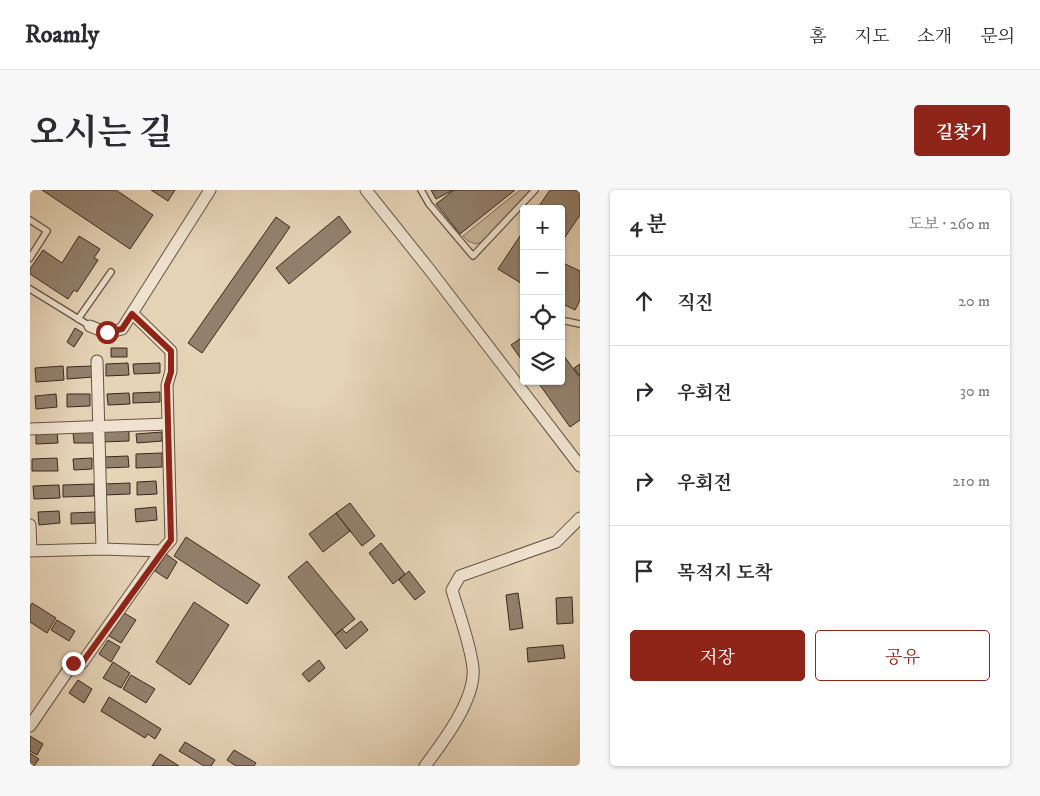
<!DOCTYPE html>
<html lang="ko">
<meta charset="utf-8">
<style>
body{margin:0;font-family:"IM FELL DW Pica","Noto Serif KR",serif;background:#f7f7f7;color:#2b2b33}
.controls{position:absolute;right:15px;top:15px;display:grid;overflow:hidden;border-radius:5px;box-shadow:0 1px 4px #0004}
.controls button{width:45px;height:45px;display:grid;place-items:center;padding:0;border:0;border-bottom:1px solid #e1e1e2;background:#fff;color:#2b2b33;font:25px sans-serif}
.stop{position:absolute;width:15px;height:15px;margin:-11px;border:4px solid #8f2418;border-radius:50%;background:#fff}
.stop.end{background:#8f2418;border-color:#fff;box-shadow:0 1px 5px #0008}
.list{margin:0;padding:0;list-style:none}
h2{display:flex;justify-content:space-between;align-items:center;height:65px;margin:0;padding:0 20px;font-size:21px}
h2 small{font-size:16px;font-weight:400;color:#7c7c81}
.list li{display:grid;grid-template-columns:32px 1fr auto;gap:15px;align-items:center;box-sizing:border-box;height:90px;padding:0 20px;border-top:1px solid #e1e1e2}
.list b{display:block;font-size:19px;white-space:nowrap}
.list em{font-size:16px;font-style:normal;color:#7c7c81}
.actions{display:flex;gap:10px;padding:15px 20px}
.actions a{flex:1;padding:11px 0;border:1px solid #8f2418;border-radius:5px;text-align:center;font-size:18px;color:#8f2418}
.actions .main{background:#8f2418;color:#fff}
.icon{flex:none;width:28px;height:28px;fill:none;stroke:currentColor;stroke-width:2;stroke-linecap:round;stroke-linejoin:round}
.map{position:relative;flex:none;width:550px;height:576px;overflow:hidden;border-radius:5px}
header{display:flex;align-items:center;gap:30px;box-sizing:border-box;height:70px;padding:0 25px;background:#fff;border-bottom:1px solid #e1e1e2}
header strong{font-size:24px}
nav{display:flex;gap:28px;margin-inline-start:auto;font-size:18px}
.intro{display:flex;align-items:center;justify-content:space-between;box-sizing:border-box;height:120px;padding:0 30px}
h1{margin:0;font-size:35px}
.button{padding:12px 22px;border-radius:5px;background:#8f2418;color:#fff;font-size:18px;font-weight:700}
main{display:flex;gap:30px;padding:0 30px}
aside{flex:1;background:#fff;border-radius:5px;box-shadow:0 1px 4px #0004}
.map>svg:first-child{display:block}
.green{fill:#c9b79d;stroke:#826f5e}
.building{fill:#93816e;stroke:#3a271e}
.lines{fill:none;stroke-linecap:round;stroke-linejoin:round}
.lane-casing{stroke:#655244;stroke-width:8}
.street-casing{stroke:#655244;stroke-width:13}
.lane{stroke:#efe3d0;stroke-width:5.5}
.street{stroke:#efe3d0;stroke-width:11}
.route{stroke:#8f2418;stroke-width:6}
</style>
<header>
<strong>Roamly</strong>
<nav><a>홈</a><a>지도</a><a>소개</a><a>문의</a></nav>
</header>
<div class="intro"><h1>오시는 길</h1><a class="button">길찾기</a></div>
<main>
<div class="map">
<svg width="550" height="576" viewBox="0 0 550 576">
<rect width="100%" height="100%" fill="#e6d4b7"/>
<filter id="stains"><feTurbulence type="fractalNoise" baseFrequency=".004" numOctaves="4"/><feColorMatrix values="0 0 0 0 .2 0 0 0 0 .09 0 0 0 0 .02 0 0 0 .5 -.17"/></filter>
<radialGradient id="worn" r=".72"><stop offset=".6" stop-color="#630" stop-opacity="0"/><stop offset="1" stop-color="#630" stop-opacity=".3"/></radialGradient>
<path class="green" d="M490,0h12l-50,52 -6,2 -8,-3 -5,-5z"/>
<path class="building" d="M12,0h74l37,25 -23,34z
M121,0h24l-7,11z
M401,0h22l-17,9z
M424,0h61l-55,44 -24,-30z
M520,0h30v25l-19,28v-34h-24z
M309,26l12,16 -62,52 -13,-16z
M246,27l14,10 -88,126 -14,-10z
M494,40v55l-26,-16z
M49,46l21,13 -6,9 4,2 -21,32 -3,-2 -6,9 -38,-25v-5l13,-19 19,13z
M531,72l19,9v29l-5,10 -12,-6 -2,2z
M45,138l8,5 -9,14 -7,-5z
M494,146v27l-13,-18z
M81,158h16v9h-16z
M531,162l19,26v42l-10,7 -33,-46h24z
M98,173l1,12 -23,1v-12z
M130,173v10l-26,1 -1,-10z
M550,174v12l-6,-8z
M33,176l1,14 -28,2 -1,-14z
M62,176l1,11 -26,2v-12z
M130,202v10l-27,1v-10z
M99,203l1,11 -22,1 -1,-11z
M26,204l1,13 -21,2 -1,-13z
M37,204h23v12l-23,1z
M99,239v12l-27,1v-12z
M27,241l1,12 -22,1v-12z
M43,241h23v12h-22z
M132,242v9l-25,2 -1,-9z
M132,263v14l-26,1v-14z
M98,266l1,11 -25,1 -1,-11z
M27,268l1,13h-26v-12z
M62,268v11l-18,1 -1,-11z
M126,291l1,13 -20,1v-13z
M100,293v11l-26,1v-11z
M64,294v12l-31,1v-12z
M29,295l1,13 -26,1 -1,-13z
M320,313l25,33 -13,10 -26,-33z
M126,317l1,13 -21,2 -1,-13z
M29,321l1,12 -21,2 -1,-13z
M65,322v11l-24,1v-11z
M306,323l14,18 -27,21 -14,-18z
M156,347l74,48 -13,19 -73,-48z
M351,353l24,31 -12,10 -24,-31z
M136,364l11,8 -10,17 -12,-8z
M277,371l48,58 -20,16 -47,-58z
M379,381l16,21 -10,8 -16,-20z
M488,403l5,35 -13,2 -4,-35z
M542,407l1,26 -16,1 -1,-26z
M164,412l35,23 -39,60 -34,-23z
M2,413l24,15 -9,15 -17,-11v-15z
M94,423l12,7 -15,23 -12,-7z
M27,430l18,11 -6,10 -18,-11z
M331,431l7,9 -22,19 -11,-14 7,-6 4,4z
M78,450l12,7 -9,15 -12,-8z
M533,455l2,13 -37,4 -1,-14z
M289,470l6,8 -16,14 -7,-8z
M83,472l17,11 -9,15 -18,-10z
M101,485l24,14 -9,14 -23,-14z
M48,490l14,9 -8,14 -15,-10z
M79,507l52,32 -6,10 -7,-5 -3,4 -44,-27z
M0,546l13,8 -6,11 -7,-4z
M155,552l30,18 -4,6h-7l-25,-15z
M204,560l22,13 -2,3h-18l-9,-6z
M0,563l9,6 -5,7h-4z
M130,564l19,12h-27z"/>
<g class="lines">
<g class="lane-casing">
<path id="lane" d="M391,0l8,14 44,52 62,-66
M0,30l17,11 -17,27
M0,99l60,37
M48,129l33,-47
M531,130l19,4"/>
</g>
<g class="street-casing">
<path id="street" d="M336,0l63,79 151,197
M60,136l17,7 15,-4 88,-139
M67,171l5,188
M0,239l138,-5
M0,335l1,26
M0,361l72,-2 59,2 10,-11 -4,-155 4,-14v-20l-38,-37
M0,536l43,-63h9l79,-112
M395,576c18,-24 51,-67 48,-98 -3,-26 -14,-53 -21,-78l8,-14 96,-34 24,-24"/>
</g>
<use href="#lane" class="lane"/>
<use href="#street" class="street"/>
</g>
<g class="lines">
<path class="route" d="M43,473h9l89,-123 -4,-155 4,-13v-21l-39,-37 -10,15 -15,3"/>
</g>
<rect width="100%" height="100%" filter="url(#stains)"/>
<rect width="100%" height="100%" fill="url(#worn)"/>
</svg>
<div class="controls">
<button>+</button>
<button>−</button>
<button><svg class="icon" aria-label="locate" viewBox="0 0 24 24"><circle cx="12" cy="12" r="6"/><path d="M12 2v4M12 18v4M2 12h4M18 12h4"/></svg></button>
<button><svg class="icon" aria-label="layers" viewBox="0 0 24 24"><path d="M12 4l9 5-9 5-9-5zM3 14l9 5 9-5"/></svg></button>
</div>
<div class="stop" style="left:77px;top:142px"></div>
<div class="stop end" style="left:43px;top:473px"></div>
</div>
<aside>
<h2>4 분<small>도보 · 260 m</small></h2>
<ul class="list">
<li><svg class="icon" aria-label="ahead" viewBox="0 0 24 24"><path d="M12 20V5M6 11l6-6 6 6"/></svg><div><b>직진</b></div><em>20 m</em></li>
<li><svg class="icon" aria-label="right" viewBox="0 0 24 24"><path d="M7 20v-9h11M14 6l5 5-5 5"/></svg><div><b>우회전</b></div><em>30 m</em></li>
<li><svg class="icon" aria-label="right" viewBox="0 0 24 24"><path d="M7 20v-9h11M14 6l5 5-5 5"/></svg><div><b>우회전</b></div><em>210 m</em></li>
<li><svg class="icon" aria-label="arrive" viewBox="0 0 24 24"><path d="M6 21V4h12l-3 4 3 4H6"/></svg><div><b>목적지 도착</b></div></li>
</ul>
<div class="actions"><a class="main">저장</a><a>공유</a></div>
</aside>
</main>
